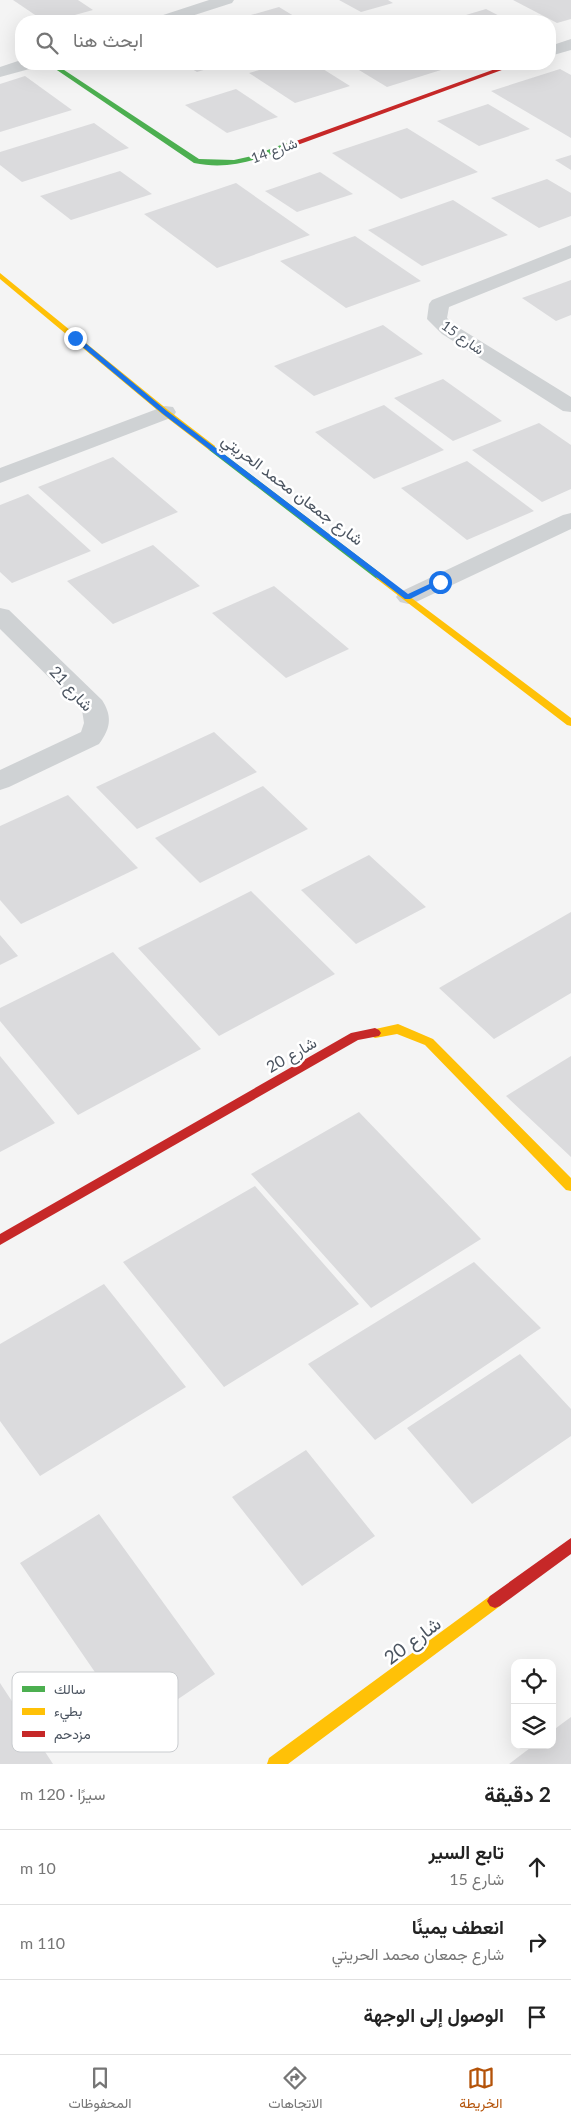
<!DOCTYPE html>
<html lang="ar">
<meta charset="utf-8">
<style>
body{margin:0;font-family:Lato,Vazirmatn,sans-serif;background:#f6f6f6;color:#222;direction:rtl}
.controls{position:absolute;right:15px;bottom:15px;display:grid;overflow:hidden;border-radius:10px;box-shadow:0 5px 20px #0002}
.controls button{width:45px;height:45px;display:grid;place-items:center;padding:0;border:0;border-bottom:1px solid #e0e0e0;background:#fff;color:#222;font:25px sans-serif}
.stop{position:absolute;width:15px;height:15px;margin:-11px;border:4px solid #1a73e8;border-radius:50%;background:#fff}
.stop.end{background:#1a73e8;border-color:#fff;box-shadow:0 1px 5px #0008}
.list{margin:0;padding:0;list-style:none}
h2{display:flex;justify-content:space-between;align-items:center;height:65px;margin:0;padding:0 20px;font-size:21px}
h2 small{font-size:16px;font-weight:400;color:#767676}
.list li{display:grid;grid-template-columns:32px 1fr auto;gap:15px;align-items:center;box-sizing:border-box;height:75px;padding:0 20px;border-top:1px solid #e0e0e0}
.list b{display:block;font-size:19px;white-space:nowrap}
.list p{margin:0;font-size:16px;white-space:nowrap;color:#767676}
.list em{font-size:16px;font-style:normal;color:#767676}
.icon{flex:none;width:28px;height:28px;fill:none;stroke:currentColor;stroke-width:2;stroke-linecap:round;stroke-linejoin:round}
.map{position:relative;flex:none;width:571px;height:1764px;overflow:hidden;direction:ltr}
.search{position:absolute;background:#fff;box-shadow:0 5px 20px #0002;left:15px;right:15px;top:15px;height:55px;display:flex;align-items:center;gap:12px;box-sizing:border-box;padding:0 18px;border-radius:20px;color:#767676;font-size:19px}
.sheet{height:290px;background:#fff}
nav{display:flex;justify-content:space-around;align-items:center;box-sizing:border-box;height:70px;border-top:1px solid #e0e0e0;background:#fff;font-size:14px;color:#767676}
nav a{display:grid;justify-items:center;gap:2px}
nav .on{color:#b45309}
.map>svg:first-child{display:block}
.building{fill:#dbdbdd}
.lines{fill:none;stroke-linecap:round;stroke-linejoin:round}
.street{fill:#cfd2d4;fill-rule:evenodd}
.fast{fill:#4caf50;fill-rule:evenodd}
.slow{fill:#ffc107;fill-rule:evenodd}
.jam{fill:#c62828;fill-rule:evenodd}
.route{fill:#1a73e8}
.labels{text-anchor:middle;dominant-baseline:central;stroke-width:5;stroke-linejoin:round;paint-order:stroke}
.far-street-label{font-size:14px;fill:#4b5460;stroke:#fff}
.street-label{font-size:16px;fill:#4b5460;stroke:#fff}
.near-street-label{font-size:19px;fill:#4b5460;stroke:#fff}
.key{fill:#fff;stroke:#c9cccf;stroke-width:1}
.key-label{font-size:14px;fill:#4b5460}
</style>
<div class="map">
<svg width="571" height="1764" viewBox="0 0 571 1764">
<rect width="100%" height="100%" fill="#f4f4f4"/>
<path class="building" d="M13,0h65l15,10 -40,11h-9z
M339,0h49l5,3 -32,9z
M513,0h58v19l-14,4z
M279,7l23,14h-51l-7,-4z
M486,9l23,12h-63z
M184,64h39l-26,8z
M280,64h35l35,22 -55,17 -46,-30z
M349,64h111l-73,23z
M560,69l11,6v63l-80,-47z
M25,76l47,34 -72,22v-48z
M236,89l42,28 -51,16 -42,-28z
M488,104l42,25 -51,17 -42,-25z
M94,123l35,25 -107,34 -22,-17v-13z
M407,128l71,44 -77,27 -69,-46z
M571,155v15l-16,-10z
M120,171l32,23 -81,26 -31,-24z
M320,172l33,22 -56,18 -32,-21z
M547,179l24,14v23l-32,12 -48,-30z
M236,183l74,52 -93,33 -73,-54z
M453,200l55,35 -86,31 -54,-36z
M355,236l66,45 -75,27 -66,-47z
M571,280v35l-15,6 -34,-23z
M383,325l40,29 -109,42 -40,-30z
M443,379l59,42 -49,20 -59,-43z
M384,405l60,45 -70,29 -59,-47z
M539,423l32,22v44l-29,13 -70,-52z
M113,457l65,55 -76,32 -64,-57z
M467,461l67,50 -67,29 -66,-52z
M28,494l63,57 -79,32 -12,-11v-67z
M153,545l47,41 -87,38 -46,-43z
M274,586l75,63 -63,29 -74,-65z
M214,732l43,40 -120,57 -41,-42z
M263,786l45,43 -108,54 -45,-45z
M68,795l70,73 -117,56 -21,-24v-74z
M369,855l57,52 -70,37 -55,-54z
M251,891l84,83 -116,62 -81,-88z
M571,912v81l-77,46 -55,-51z
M0,935l18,21 -18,9z
M113,952l88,97 -123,66 -78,-94v-13z
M0,1056l55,67 -55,29z
M571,1056v101l-65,-61z
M359,1112l122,127 -110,69 -120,-134z
M255,1186l104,118 -135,83 -101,-125z
M474,1262l67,66 -166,112 -67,-76z
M104,1284l82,103 -146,89 -40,-55v-77z
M520,1354l51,55v27l-99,68 -65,-76z
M306,1450l69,86 -73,50 -70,-89z
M99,1514l116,160 -81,55 -114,-166z
M0,1683l53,81h-53z
M571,1717v47h-62l25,-19h18v-14z"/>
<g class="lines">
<path class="street" d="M209,0h25l-2,3 -56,18h-24l2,-3z
M571,39v11l-21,6v-10z
M21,60v4h15l-3,4 -33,9v-10z
M571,245v13l-122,49 -2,11 9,8 115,71v15l-8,-1 -121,-77 -15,-15 2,-15 3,-4z
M165,406l8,1 3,5 -3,5 -173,66v-15z
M571,513v16l-155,73 -8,2 -8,-2 -4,-5 4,-5 163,-77z
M0,608l9,2 93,90c11,17 8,29 -3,44l-90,43 -9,3v-20l81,-38 3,-9 -2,-13 -82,-81z"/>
<path class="fast" d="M48,64h7l144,95 35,1 18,-4 34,-13 7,2c-5,4 -12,6 -18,8 -27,10 -52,16 -81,10z
M212,445l172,131 2,2 -2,2h-6l-169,-130 -1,-2z"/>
<path class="slow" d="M0,273l168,137 47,36v4h-6l-47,-36 -162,-135z
M381,575l190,143v8l-4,-1 -189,-145 -2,-2 2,-2z
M398,1024l35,15 138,139v13l-5,-1 -141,-145 -28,-11 -22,4 -4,-2 -2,-3 2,-3z
M495,1594l5,2 3,5 -3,5 -212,158h-21l2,-6 221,-162z"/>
<path class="jam" d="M509,64h9l-226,83 -7,-2z
M375,1028l4,2 2,3 -2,3 -21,4 -358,205v-11l351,-201z
M571,1538v16l-71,52 -5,2 -5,-2 -3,-5 3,-5z"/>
</g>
<path class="route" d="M73,336h4l90,75 241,183 30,-14 6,2 -34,17h-5l-242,-185 -90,-75z"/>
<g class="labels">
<g class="far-street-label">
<text transform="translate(274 150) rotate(-20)">شارع 14</text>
<text transform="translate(463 337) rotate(35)">شارع 15</text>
</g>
<g class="street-label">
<text transform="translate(293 489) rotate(37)">شارع جمعان محمد الحريتي</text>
<text transform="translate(72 688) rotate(47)">شارع 21</text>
<text transform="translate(291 1054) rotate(-30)">شارع 20</text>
</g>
<g class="near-street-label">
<text transform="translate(412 1640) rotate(-37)">شارع 20</text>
</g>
</g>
<rect x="12" y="1672" width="166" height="80" rx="8" class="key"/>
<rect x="22" y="1686" width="23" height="6" fill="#4caf50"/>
<rect x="22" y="1708" width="23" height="7" fill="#ffc107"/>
<rect x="22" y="1731" width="23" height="6" fill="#c62828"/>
<g class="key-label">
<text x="54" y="1694">سالك</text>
<text x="54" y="1716">بطيء</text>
<text x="54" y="1739">مزدحم</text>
</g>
</svg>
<div class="controls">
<button><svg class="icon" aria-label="locate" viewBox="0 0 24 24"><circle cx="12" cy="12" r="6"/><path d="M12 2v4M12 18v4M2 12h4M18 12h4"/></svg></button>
<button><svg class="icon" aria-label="layers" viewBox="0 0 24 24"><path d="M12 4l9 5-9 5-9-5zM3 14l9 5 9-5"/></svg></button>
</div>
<div class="stop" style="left:440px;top:582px"></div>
<div class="stop end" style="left:75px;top:338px"></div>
<div class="search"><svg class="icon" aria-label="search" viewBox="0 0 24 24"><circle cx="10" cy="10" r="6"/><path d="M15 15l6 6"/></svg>ابحث هنا</div>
</div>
<section class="sheet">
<h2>2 دقيقة<small>سيرًا · 120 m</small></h2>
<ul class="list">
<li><svg class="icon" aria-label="ahead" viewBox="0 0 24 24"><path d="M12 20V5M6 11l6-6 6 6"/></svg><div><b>تابع السير</b><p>شارع 15</p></div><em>10 m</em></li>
<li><svg class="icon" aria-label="right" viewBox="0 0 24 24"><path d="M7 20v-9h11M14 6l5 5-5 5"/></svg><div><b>انعطف يمينًا</b><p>شارع جمعان محمد الحريتي</p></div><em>110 m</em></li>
<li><svg class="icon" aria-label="arrive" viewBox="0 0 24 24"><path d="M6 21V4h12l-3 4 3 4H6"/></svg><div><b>الوصول إلى الوجهة</b></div></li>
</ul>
</section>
<nav>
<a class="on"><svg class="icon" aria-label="map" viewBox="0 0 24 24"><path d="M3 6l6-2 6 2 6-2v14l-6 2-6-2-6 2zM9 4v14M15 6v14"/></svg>الخريطة</a>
<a><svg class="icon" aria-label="directions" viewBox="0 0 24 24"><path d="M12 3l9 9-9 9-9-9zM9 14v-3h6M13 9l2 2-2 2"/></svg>الاتجاهات</a>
<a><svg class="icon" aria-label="saved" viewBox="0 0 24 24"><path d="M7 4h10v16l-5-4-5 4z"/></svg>المحفوظات</a>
</nav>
